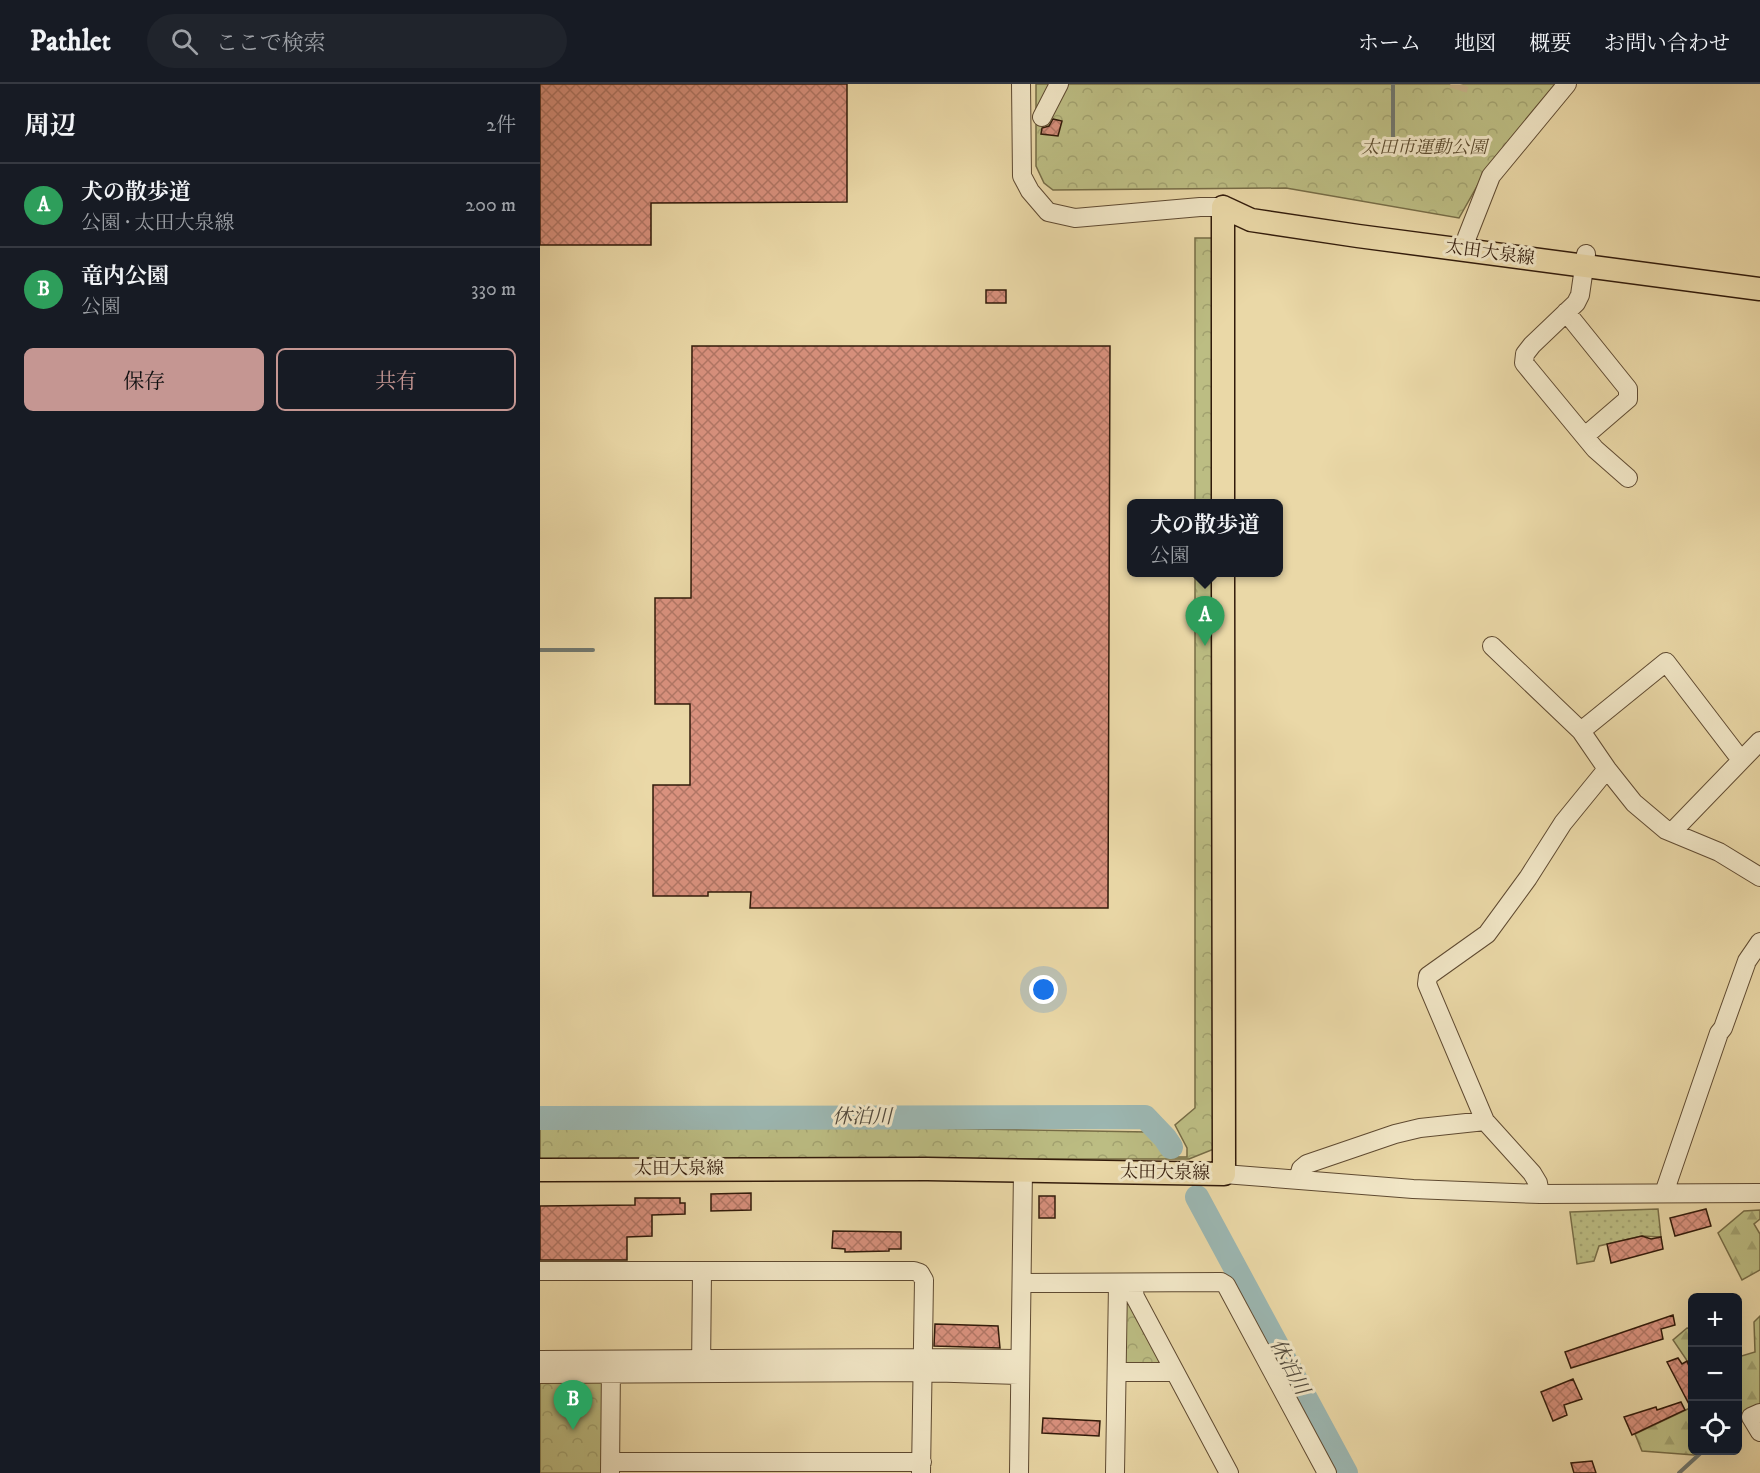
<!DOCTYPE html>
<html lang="ja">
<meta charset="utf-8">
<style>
body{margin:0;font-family:"IM FELL DW Pica","Noto Serif JP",serif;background:#20242c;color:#f1f3f6}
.controls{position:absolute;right:18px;bottom:18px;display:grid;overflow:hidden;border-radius:9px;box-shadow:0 6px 24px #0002}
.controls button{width:54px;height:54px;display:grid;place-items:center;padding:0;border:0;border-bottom:2px solid #363941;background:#171b24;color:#f1f3f6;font:30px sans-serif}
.you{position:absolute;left:504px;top:906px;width:21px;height:21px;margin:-15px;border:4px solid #fff;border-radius:50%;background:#1a73e8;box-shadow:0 0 0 9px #1a73e833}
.badge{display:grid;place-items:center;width:39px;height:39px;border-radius:50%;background:#c59692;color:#fff;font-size:20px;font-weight:700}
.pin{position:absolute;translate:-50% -50px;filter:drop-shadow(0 2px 3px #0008)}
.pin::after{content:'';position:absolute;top:32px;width:21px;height:18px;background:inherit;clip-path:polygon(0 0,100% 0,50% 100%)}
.popup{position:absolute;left:587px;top:415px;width:156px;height:78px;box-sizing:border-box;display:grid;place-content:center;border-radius:9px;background:#171b24;filter:drop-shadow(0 2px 4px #0005);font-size:20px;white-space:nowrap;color:#9ea1a6}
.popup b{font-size:22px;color:#f1f3f6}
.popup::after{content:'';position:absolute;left:50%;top:100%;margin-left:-12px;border:12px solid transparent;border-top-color:#171b24}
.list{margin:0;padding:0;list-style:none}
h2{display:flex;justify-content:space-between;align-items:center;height:78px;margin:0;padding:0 24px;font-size:26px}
h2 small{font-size:20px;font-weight:400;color:#9ea1a6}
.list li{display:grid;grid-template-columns:39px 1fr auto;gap:18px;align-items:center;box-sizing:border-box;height:84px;padding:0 24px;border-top:2px solid #363941}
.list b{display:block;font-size:22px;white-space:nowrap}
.list p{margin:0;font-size:20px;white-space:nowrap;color:#9ea1a6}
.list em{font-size:20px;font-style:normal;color:#9ea1a6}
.actions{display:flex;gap:12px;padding:18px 24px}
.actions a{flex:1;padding:14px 0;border:2px solid #c59692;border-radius:9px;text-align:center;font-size:21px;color:#c59692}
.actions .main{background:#c59692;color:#111}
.icon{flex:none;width:33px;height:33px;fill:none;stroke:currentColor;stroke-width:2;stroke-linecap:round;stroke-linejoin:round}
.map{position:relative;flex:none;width:1220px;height:1389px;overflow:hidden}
header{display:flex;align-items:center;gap:36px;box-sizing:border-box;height:84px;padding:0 30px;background:#171b24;border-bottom:2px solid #363941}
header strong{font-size:28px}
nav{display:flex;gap:33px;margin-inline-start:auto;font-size:21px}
.search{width:420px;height:54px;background:#20242c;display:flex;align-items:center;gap:15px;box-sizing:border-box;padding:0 21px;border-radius:33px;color:#9ea1a6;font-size:22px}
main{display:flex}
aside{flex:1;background:#171b24}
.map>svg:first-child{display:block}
.grass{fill:url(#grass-dots);stroke:#766c46;stroke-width:1.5}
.forest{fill:url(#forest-firs);stroke:#766c46;stroke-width:1.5}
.park{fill:url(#park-crowns);stroke:#766c46;stroke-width:1.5}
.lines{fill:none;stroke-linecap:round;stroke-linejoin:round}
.stream{stroke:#71786f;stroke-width:4}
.river{stroke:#9cb7b2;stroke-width:24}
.building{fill:url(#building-cross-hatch);stroke:#311a0a;stroke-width:1.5}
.minor-tunnel{stroke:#c5b288;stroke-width:18;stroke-dasharray:18 9;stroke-linecap:butt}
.minor-casing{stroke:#5f4a31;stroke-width:20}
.major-casing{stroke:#311a0a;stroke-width:25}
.minor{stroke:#f1e6c6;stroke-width:18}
.major{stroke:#ead8a7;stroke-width:22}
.labels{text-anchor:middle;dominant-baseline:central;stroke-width:6;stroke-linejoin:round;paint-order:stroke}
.park-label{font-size:18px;font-style:italic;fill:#5b4b2e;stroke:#f1e6c6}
.street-label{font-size:18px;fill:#311a0a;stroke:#f1e6c6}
.water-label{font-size:20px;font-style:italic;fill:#51493c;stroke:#f1e6c6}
</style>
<header>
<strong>Pathlet</strong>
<div class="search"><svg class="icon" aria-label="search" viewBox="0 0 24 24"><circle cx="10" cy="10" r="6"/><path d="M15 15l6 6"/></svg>ここで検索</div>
<nav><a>ホーム</a><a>地図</a><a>概要</a><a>お問い合わせ</a></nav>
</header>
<main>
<aside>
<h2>周辺<small>2件</small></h2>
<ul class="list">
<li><span class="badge" style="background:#2e9e5b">A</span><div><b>犬の散歩道</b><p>公園 · 太田大泉線</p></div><em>200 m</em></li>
<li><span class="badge" style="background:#2e9e5b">B</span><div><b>竜内公園</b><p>公園</p></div><em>330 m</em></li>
</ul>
<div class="actions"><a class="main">保存</a><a>共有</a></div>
</aside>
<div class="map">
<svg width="1220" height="1389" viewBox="0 0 1220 1389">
<defs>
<pattern id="grass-dots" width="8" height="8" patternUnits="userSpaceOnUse" patternTransform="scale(1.5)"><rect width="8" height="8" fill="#bcbd83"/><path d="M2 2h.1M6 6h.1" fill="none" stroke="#a2a270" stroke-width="1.8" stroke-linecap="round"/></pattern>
<pattern id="forest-firs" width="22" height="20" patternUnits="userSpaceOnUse" patternTransform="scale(1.5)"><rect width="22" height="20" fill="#bcbd83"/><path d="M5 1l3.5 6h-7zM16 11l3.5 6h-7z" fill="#a2a270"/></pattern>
<pattern id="park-crowns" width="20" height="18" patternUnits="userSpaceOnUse" patternTransform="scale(1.5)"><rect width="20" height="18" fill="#bcbd83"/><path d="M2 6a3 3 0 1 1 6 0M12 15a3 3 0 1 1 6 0" fill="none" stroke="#a2a270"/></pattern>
<pattern id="building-cross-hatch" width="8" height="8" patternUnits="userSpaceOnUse" patternTransform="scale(1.5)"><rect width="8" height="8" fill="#d9917e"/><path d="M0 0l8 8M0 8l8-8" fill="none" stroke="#b17665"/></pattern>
</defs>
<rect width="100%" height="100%" fill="#ead8a7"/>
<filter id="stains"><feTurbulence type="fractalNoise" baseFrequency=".00333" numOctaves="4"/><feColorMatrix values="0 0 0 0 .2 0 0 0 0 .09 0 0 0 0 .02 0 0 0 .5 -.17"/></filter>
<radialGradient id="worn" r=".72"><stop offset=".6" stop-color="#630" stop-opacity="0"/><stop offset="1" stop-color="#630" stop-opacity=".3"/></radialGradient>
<path class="grass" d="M1118,1125l3,28 -19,-1 -43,10 -5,15 -17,3 -7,-52z"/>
<path class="forest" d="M1220,1126v9l-6,5 6,10v36l-18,10 -24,-47 26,-22z
M1220,1232v89l-22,16v-64l17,-5 -1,-30z
M1147,1244l5,1v45l-6,-15 -13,-19z
M1152,1323v43l8,1 -6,4 -52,-4 -7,-17z"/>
<path class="park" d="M496,0h525l-77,90 -25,44 -173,-30 -233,2 -9,-7 -8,-17z
M655,154h20l-1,265h-19z
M655,489h19v576l-25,10h-649v-34l162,-1 446,8 22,25h17v-9l-12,-23 20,-17z
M588,1211l34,72 -35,-1 -4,-4v-66z
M0,1297h61l4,6v86h-65z"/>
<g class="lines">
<path class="stream" d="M853,0v53
M0,566h53
M1198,1340l3,-3
M1139,1389l25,-23"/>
<path class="river" d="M0,1034l605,-1 20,21 6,9
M657,1113l149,276"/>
</g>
<path class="building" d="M0,0h307v118l-196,1v42h-111z
M513,35l9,2 -4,15 -17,-2 1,-6 7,-2z
M446,206h20v13h-20z
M152,262h418l-2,562h-358l1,-16h-43v4h-55v-111h37v-81h-35v-106h36z
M211,1109v17l-40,1v-17z
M499,1112h16v22h-16z
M95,1114h45v5h5v11l-33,1v21l-25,1v23h-87v-54l95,-1z
M1166,1125l5,17 -36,10 -5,-18z
M293,1147l68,1v17h-12v2l-44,1v-3l-13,-1z
M1102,1152l9,3 10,-2 2,12 -52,14 -4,-19z
M1133,1231l2,10 -14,4 2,10 -92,29 -6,-16z
M395,1240l63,2 2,22 -66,-2z
M1138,1274l4,6 5,-3 5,13v36l-25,-48z
M1033,1295l9,20 -18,6 3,10 -14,6 -12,-29z
M1141,1318l4,8 -53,25 -8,-18 32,-10 1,3z
M503,1334l57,3 -1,15 -57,-3z
M1052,1377l4,12h-22l-3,-10z"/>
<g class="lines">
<path class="minor-tunnel" d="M918,6l2,-6"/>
<g class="minor-casing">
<path id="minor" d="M481,0l1,92 8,15 18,21 27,6 125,-11h23
M502,33l17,-33
M926,166l1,-13 24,-61 76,-92
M1046,170l-6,41 -4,8 -44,42 -7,9 -1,9 71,86 33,29
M1026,228l62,77v10l-43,37
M952,562l89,85 26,38 27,34 32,27 53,22 41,25
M1041,647l85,-69 75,98
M1132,748l88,-91
M684,1090l189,15 127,5 220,-1
M758,1096l3,-11 6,-5 88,-30 25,-6 65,-7
M1124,1109l55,-160 4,-5 24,-67 13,-19
M1000,1110l-2,-11 -6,-10 -47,-52 -58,-137 1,-8 59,-42 41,-56 35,-55 44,-54
M0,1187h374l6,2 4,7 -3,193
M482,1199l199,-1 5,3 101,188
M592,1199l3,14 94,176
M0,1276l384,-2 95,1
M161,1287l1,-100
M577,1288h58
M0,1290l383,-2 96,3
M1220,1329l-9,4 9,15
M70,1378h312
M70,1389l1,-109
M479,1389l4,-303
M575,1389l3,-189"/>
</g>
<g class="major-casing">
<path id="major" d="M683,123l28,13 107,16 402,53
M683,123v297
M0,1086l387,-1 297,5 -1,-602"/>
</g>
<use href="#minor" class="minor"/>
<use href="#major" class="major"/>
</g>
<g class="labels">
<g class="park-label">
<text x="884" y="64">太田市運動公園</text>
</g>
<g class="street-label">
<text transform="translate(950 169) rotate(8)">太田大泉線</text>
<text x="139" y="1085">太田大泉線</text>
<text transform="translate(625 1089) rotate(1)">太田大泉線</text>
</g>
<g class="water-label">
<text x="322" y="1033">休泊川</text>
<text transform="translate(749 1283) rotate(62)">休泊川</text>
</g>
</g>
<rect width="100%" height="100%" filter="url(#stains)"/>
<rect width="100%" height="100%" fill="url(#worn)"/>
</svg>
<div class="controls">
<button>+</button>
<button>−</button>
<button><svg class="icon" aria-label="locate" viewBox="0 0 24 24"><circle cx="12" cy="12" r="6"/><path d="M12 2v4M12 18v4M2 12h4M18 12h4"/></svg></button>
</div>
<div class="you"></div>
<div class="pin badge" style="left:665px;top:562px;background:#2e9e5b">A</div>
<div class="popup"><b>犬の散歩道</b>公園</div>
<div class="pin badge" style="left:33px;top:1346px;background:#2e9e5b">B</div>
</div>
</main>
